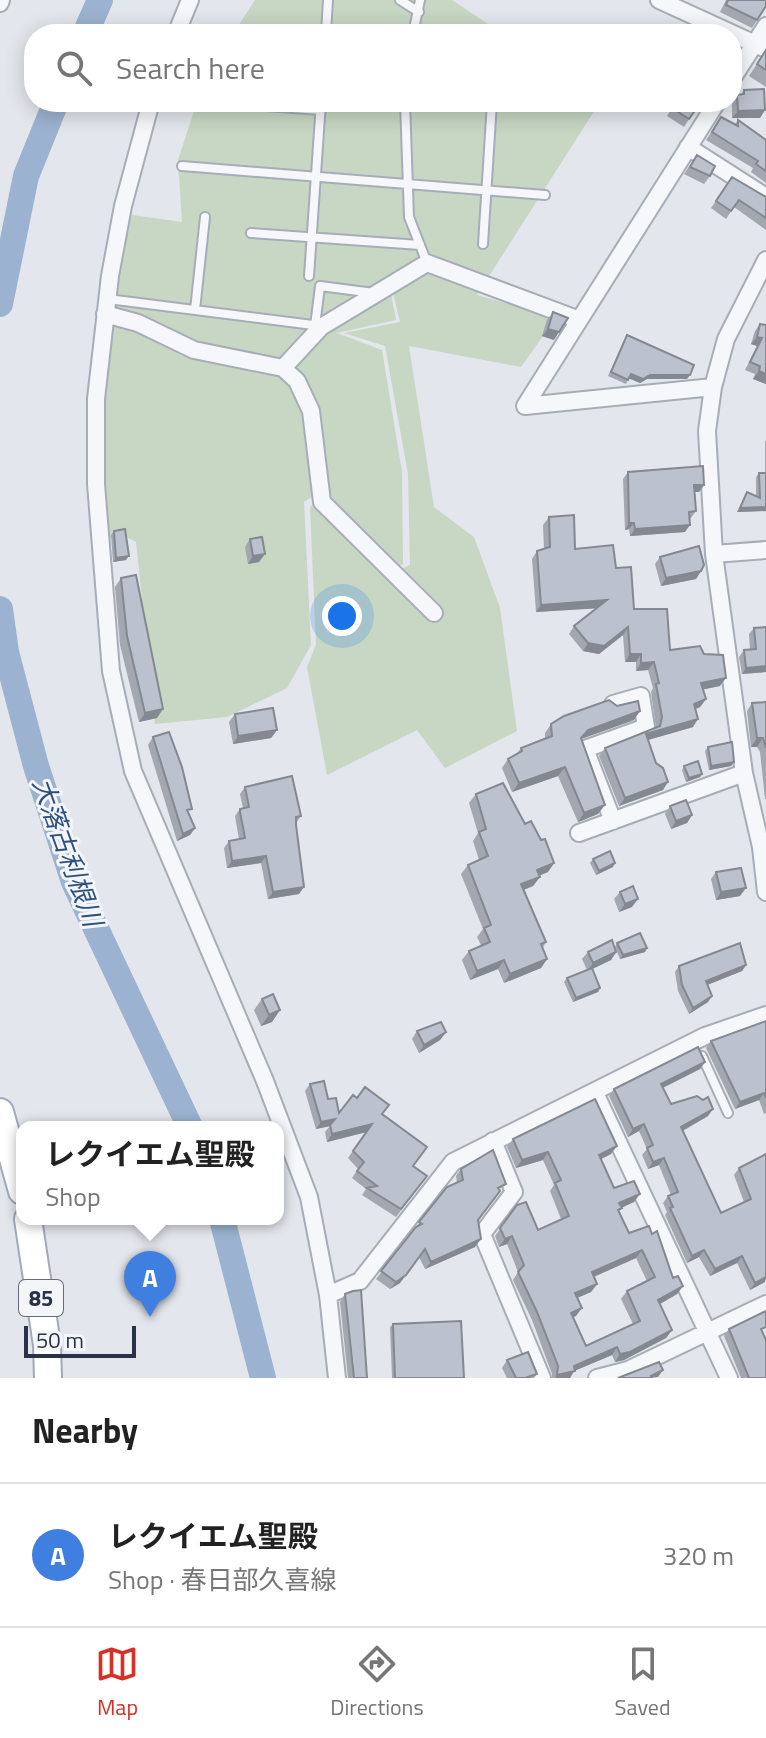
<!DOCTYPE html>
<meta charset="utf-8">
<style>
body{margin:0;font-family:"Titillium Web","Noto Sans JP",sans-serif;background:#f6f6f6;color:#222}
.scale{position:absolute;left:24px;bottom:20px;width:112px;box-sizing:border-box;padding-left:8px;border:4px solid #283347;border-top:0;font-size:22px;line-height:28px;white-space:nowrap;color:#283347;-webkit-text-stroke:6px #f3f5f9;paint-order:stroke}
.you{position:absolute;left:342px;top:616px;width:28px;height:28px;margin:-20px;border:6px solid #fff;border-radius:50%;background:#1a73e8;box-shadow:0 0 0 12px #1a73e833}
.badge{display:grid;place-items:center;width:52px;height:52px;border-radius:50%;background:#d93025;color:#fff;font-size:26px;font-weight:700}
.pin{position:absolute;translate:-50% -66px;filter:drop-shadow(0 2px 4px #0008)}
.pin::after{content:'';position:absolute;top:42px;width:28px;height:24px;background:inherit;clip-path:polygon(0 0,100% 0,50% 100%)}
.popup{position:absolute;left:16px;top:1121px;width:268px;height:104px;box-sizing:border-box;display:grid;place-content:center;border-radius:16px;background:#fff;filter:drop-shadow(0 2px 6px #0005);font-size:26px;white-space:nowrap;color:#767676}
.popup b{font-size:30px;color:#222}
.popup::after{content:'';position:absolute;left:50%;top:100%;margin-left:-16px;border:16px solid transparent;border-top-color:#fff}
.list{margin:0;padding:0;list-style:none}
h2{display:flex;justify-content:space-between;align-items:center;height:104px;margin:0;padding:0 32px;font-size:34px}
h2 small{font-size:26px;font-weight:400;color:#767676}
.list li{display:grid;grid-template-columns:52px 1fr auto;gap:24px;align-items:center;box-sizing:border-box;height:144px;padding:0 32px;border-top:2px solid #e0e0e0}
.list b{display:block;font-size:30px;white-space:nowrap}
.list p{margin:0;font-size:26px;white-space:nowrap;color:#767676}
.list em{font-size:26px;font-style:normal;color:#767676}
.icon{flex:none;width:44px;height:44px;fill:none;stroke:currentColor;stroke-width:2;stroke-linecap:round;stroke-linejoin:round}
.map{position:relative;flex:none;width:766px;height:1378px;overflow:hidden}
.search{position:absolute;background:#fff;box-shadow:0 4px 20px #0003;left:24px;right:24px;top:24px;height:88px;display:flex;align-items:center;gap:20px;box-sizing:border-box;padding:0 28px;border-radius:32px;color:#767676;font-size:30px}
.sheet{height:248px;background:#fff}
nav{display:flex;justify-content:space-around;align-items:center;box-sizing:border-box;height:112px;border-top:2px solid #e0e0e0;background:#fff;font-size:22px;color:#767676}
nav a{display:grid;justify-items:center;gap:4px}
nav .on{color:#d93025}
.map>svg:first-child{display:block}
.green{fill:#c7d7c3}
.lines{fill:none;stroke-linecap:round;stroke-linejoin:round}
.river{stroke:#9bb3d0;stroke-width:26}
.service-casing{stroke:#a7adb7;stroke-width:12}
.minor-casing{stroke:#a7adb7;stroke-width:20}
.primary-casing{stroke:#a1aab9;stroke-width:30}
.service{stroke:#f6f7fa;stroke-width:8}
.minor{stroke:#f6f7fa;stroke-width:16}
.primary{stroke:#fff;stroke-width:26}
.wall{fill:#a2a7b0;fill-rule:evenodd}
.shaded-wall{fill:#848890}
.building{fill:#bcc2cd;stroke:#848890;stroke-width:2;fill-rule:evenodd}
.labels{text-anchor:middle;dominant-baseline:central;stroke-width:6;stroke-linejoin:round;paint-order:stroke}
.shield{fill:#f3f5f9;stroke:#656d7c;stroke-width:2}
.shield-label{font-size:22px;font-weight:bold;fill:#283347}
.water-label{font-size:26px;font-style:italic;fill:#2e507f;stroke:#f3f5f9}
</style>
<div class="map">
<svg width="766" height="1378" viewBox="0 0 766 1378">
<rect width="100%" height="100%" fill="#e3e6ec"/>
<path class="green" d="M255,0h197l51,34h-270z
M197,102h403l-123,193 79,23 -35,49 -112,-21 25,161 40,30 26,71 17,123 -72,37 -28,-38 -90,45 -20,-108 9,-22 -6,-138 7,-5 67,75 26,-12 -2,-91 -23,-128 -41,-13 56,-11 -11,-47 -113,96 -166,-54 15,-103 57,8 -4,-62z
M388,279l8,41 -59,13 45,17 20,122 1,92 -14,7 -71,-78 -14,9 7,143 -24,43 -60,29 -72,7 -19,-182 -11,-6 -19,3 -4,-147 7,-73 74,37 94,17z"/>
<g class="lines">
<path class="river" d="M85,34l15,-34
M0,304l26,-128 30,-74
M0,609l6,43 30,114 38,116 116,245
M222,1219l41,159"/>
<g class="service-casing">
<path id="service" d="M400,0l19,12
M326,34l2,-34
M413,34l7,-34
M405,102l4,115 18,46
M265,106l56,4
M182,166l363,29
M251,233l169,12
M483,244l9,-142
M309,276l12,-174
M108,299l213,27
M195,310l10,-93
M315,326l5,-40 54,7
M702,1056l26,57"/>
</g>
<g class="minor-casing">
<path id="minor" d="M659,0l107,49
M0,3l1,-3
M176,34l14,-34
M732,79l34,-53
M151,102l-28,104 -13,70 -14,123v85l15,187 22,100 132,310 44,116 19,98 9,83
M688,147l78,50
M766,260l-40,79 -13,48 -6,44 7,123 30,219 17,74 5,45
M105,314l33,9 56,27 89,18 14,13 14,30 11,91 112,111
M283,368l38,-41 106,-64 150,56
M713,387l-188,19 192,-304
M714,554l52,-4
M613,821l-28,-72 61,-22 -5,-31 -28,8
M579,833l165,-60
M595,1093l134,285
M493,1141l21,51 -32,42 60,144
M328,1295l32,-14 93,-119 252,-126 61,-21
M597,1378l31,-8 138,-66"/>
</g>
<g class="primary-casing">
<path id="primary" d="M0,1112l22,79
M28,1219l19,126 1,33"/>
</g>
<use href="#service" class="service"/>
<use href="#minor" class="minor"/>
<use href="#primary" class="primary"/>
</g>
<path class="wall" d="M726,0h40v6l-14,22 -32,-16z
M766,50v37l-17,-11z
M744,90l21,20 -5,8h-28v-16l5,-7h4z
M676,102l13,17 -5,8 -17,-11z
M721,117l14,7 3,-4 28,20v43l-15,-11 2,-4 -47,-28z
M697,155l13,21 -6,8 -20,-10z
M732,177l34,20v33l-32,-23 -8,12 -15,-11z
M553,312l1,28 -12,-4 5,-16z
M760,324l6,60 -13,-5 2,-5 -10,-4 12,-24 -6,-2 4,-13z
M627,335l60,44h-40l-7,4 -11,-5 -3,6 -18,-8z
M766,440v71l-29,1 10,-20 9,4v-19l3,-4h6v-31z
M628,472l76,13 -5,7h-4l1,19 -5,7h-1l-5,14 -55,4 -1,-7 -4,1 -2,-51z
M549,517l26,32 41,19 18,41 36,41 34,4 16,32 -17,3 3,10 -6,8 -5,2 -2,18 -45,13 15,50 -44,16 -20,-50 6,-8 51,-20 -5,-36 2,-4 -5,-18 -12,1v-9h-11l-2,-27 -24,19 -16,-3 -14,-17 5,-8 23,-18 -61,4 -4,-53 5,-8 7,-2 -1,-24z
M114,531l12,29 -13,2 -2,-27z
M250,539l9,23 -11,2 -3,-17z
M660,557l41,14 -5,8 -35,7 -6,-22z
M121,578l36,140 -18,4 -19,-77 -5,-58z
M766,627v45l-24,2 -3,-17 5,-7h6l-1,-16 5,-6z
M766,702v97h-1l-5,-47 -3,-5h-6l-4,-36 5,-8z
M235,714l42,16 -6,8 -38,6 -4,-22z
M634,720l-53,19 17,75 -20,8 -20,-46 -46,16 -10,-24 6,-9 8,-4 5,-7 24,-10v-5l6,-9z
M153,737l42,91 -5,7 -13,6 -29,-96z
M708,747l26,15 -3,4 -22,4 -4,-19z
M684,766l18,8 -2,3 -14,5 -4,-12z
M245,787l56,29 -5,7 3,71 -31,5 -7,-36 -34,5 -3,-20 5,-7 10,-2 -4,-23 5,-7 3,-1 -3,-14z
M476,794l49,30 16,16 13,23 -6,9 -9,4 1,1 -7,9 -10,4 23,52 -3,5 4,12 -6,9 -37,15 -6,-14 -28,11 -8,-20 7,-9 12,-6 -4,-8 6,-8 -22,-55 7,-9 11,-5 -6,-19 5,-8 -9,-30z
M670,806l22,9 -5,8 -16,6 -6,-15z
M593,859l20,8 -17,8 -6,-12z
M716,872l24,24 -24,4 -5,-21z
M620,892l12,15 -13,5 -5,-13z
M617,943l30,5 -2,4 -25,7 -5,-12z
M588,952h28l-5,8 -19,9 8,19 -2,4 -25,10 -9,-20 3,-4 20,-8 -5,-11z
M746,965l-4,6 -35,14 1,17 -19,12 -11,-23 -3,-19 4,-6z
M262,999l18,11 -8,12 -11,4 -7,-16z
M766,1021v92l-2,1 -5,-14 -24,9 -29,-61 5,-7z
M417,1031l29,1 -6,8 -21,13 -7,-14z
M705,1062l-5,7 -37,19 8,16 37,12 -25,15 38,82 23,-11 -10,-27 5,-7 27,-14 -1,128 -15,8 -13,-27 -27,13 -11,-19 -12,6 -22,-48 2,-3 -4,-9 5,-7 3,-1 -12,-30 -11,4 -6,-14 5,-6 -8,-18 -11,6 -19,-41 5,-7z
M310,1084l18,15 11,14 43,1 31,52 14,10 -31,41 -34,-22 4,-6 -14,-11 6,-9 -10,-11 18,-26 -39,10 -2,-10 5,-6 -14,3 -11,-38z
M513,1139l98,15 -10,5 13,29 20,14 -13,6 -2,4 10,21 44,45 10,8 -6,8 -17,10 12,26 -6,8 -42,22 -9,2 -3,-7 -38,16 -4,7h-18v-4l-20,-54 -19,-40 5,-8 -11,-28 -8,3 -4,-11 22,-31 21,25 23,-11 -11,-28 4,-6 -11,-25 -27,8 -9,-21zM636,1258l11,23 -20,10 -6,8 12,25 -47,22 -13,-29 3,-1 1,-18 14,-6 6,-8 -3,-7z
M461,1169l17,52 -3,26 -50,22 -6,-12 -19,26 -10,6 -14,-10 71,-92 10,-4 -1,-7z
M345,1294l22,84h-19l-8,-76z
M393,1324l71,54h-72l-2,-51z
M729,1329l34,4 3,45h-25l-17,-42z
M507,1360l30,14 -3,4h-27l-5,-10z"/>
<path class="shaded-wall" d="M765,110l-5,8h-28l6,-7z
M548,329l11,3 -5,8 -12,-4z
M757,337l5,1 -5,8 -6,-2z
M759,371l7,3v10l-13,-5z
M631,374l19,1h40l-3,4h-40l-7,4 -12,-5z
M694,485h10l-5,7h-9z
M766,507v4l-29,1 3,-4z
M629,523h5l-5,6 -4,1z
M690,525l-5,7 -55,4 5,-7z
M265,554l-6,8 -11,2 5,-8z
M129,556l-3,4 -13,2 3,-4z
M701,571l-5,8 -35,7 5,-8z
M607,600l-5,8 -66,4 5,-7z
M628,627l-5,8 -24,19 -16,-3 5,-8z
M630,654h11l-5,8h-11z
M654,662l-6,8 -12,1 5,-8z
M766,666v6l-24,2 4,-6z
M726,678l-6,8 -24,5 5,-8z
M706,699l-6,8 -11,5 5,-8z
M163,709l-6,9 -18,4 6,-9z
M640,711l-6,9 -53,19 -7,7 14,-16z
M698,719l-5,8 -52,15 5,-8z
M277,730l-6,8 -38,6 5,-8z
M757,738h6l-6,9h-6z
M734,762l-3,4 -22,4 2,-4z
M565,767l-7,9 -46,16 7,-9z
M702,774l-2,3 -14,5 3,-4z
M668,782l-5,8 -44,16 6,-8z
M605,805l-7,9 -20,8 6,-9z
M692,815l-5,8 -16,6 5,-8z
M195,828l-5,7 -13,6 6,-7z
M266,856l-5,7 -34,5 5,-7z
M554,863l-6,9 -18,7 7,-9z
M615,863l-2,4 -17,8 3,-4z
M540,877l-7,9 -19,8 7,-10z
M304,887l-5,7 -31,5 5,-7z
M746,888l-6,8 -24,4 5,-8z
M638,899l-6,8 -13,5 6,-8z
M647,948l-2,4 -25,7 3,-4z
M616,952l-5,8 -23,11 5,-8z
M547,959l-6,9 -37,15 6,-9z
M504,960l-6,9 -28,11 7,-9z
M746,965l-4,6 -40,16 4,-6z
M600,988l-2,4 -25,10 3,-4z
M712,996l-4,6 -19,12 4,-6z
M280,1010l-8,12 -11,4 8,-11z
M446,1032l-6,8 -21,13 5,-8z
M705,1062l-5,7 -44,22 5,-7z
M764,1093l-5,7 -24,9 5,-7z
M713,1109l-5,7 -32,18 5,-7z
M335,1119l-5,7 -14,3 5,-7z
M372,1124l-5,8 -40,10 5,-8z
M644,1124l-5,7 -11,6 5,-8z
M617,1146l-6,8 -18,9 6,-8z
M548,1152l-5,8 -27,8 6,-8z
M664,1158l-5,7 -11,4 5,-7z
M640,1194l-6,8 -20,9 5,-8z
M512,1236l-5,8 -8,3 6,-8z
M481,1239l-6,8 -50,22 6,-7z
M425,1249l-25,34 -10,6 6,-7z
M642,1250l-6,8 -50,22 6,-8z
M704,1250l-5,7 -12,6 5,-7z
M742,1256l-5,7 -27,13 5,-7z
M766,1277l-1,5 -15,8 5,-7z
M597,1284l-6,8 -21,9 5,-8z
M683,1286l-6,8 -24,14 5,-8z
M582,1308l-6,8 -10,5 5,-8z
M672,1330l-6,8 -42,22 -9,2 5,-8z
M617,1347l-5,8 -38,16 -4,7h-15l2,-3 17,-9z
M663,1370l-5,7 -9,1 2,-2z"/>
<path class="building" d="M728,0h38v6l-9,14 -31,-15z
M766,50v20l-9,-6z
M764,89l1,21 -27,1 -1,-16 7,-1v-4z
M676,102h25l-12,17 -17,-11z
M721,117l17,9v-6l28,20v31l-10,-7 2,-3 -46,-29z
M697,155l18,11 -5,10 -20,-9z
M732,177l34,20v21l-27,-18 -8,11 -15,-10z
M553,312l15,6 -9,14 -11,-3z
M760,324l6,1v49l-7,-3 1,-5 -10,-4 12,-24 -5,-1z
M627,335l67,30 -4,10h-40l-7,4 -12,-5 -3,6 -17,-8z
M703,466l1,19h-10l2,26 -7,1 1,13 -55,4 -1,-6h-5l-1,-51z
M759,473h7v34l-26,1 7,-16 13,6z
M574,515l1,34 38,-4 3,23 15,-1 3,42h33l3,41 30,-4 4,8 19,1 3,23 -25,5 5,16 -12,5 4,15 -52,15 10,29 7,5 5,14 -43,16 -20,-50 55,-22 2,-9 -6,-33 3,-1 -5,-21 -13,1v-9h-11l-2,-27 -24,19 -16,-3 -14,-17 33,-26 -66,5 -4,-54 13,-4 -1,-30z
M125,529l4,27 -13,2 -2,-27z
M262,537l3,17 -12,2 -3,-17z
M699,546l5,19 -3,6 -35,7 -6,-21z
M136,575l27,134 -18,4 -18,-77 -6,-58z
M766,627v39l-20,2 -2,-18 12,-1 -2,-21z
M609,700l8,6 21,-5 2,10 -52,19 -7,8 24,67 -21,8 -19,-46 -46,16 -11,-24 14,-8 -1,-3 31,-12 -1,-12 13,-8z
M766,702v46l-3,-10h-6l-5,-35z
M273,708l4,22 -39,6 -3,-22z
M169,732l13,35 10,42 -5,1 8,18 -12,6 -30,-97z
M732,742l2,20 -23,4 -3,-19z
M698,761l4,13 -13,4 -5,-12z
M292,776l9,40 -5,1v8l8,62 -31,5 -7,-36 -34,5 -3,-20 16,-3 -5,-26v-3l9,-2 -4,-20z
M503,783l22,41 6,-3 10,19 4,-1 9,24 -17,7 3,7 -19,7 25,58 -5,2 6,15 -37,15 -6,-14 -27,11 -8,-20 21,-9 -6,-14 7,-3 -23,-60 20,-9 -9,-24 7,-3 -10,-35z
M686,800l6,15 -16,6 -6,-15z
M610,851l5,12 -16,8 -6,-12z
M741,868l5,20 -25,4 -5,-20z
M633,886l5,13 -13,5 -5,-12z
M640,933l7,15 -24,7 -6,-12z
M612,940l4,12 -23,11 -5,-11z
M740,943l6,22 -40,16 6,15 -19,12 -11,-23 -3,-19z
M592,968l8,20 -24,10 -9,-20z
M273,994l7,16 -11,5 -7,-16z
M766,1021v77l-2,-5 -24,9 -29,-61z
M441,1022l5,10 -22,13 -7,-14z
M698,1047l7,15 -44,22 10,20 26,-8 6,4 5,-3 5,12 -32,18 40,86 30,-14 -12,-31 27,-14v123l-11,6 -13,-27 -27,13 -11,-19 -12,6 -22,-48 3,-1 -5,-11 10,-4 -14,-34 -11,4 -6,-14 6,-3 -9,-21 -11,5 -19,-40z
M324,1081l4,18 8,-1 3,15 14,-18 4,3 8,-11 24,18 -7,9 45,33 -14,19 14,10 -26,33 -34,-21 10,-2 -20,-15 7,-9 -11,-11 19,-27 -40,10 -2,-9 5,-6 -14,3 -11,-38z
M595,1099l22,47 -18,9 15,33 20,-7 6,13 -21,9 3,5 -4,2 11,23 20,-7 3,8 5,-3 16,47 5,-2 5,10 -25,14 14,30 -42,22 -10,2 -3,-7 -43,19 1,5 -18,4 1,-9 -21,-54 -19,-40 6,-7 -12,-29 -7,3 -5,-11 17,-23 9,-3 12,28 31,-14 -14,-33 6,-3 -13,-28 -26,8 -9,-21zM642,1250l13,27 -28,14 13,30 -54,25 -15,-33 11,-5 -7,-15 22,-9 -5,-12z
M493,1150l13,34 -8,4 2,3 -22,29 3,19 -50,23 -6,-13 -19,26 -10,7 -15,-11 35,-44 6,-3 -3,-2 28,-35 16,-7 -2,-11z
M361,1290l6,88h-13l-9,-84 8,-3z
M766,1311v16l-5,2 5,11v38h-17l-20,-49z
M461,1321l3,57h-69l-2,-54z
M528,1352l9,22 -12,4h-9l-9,-18z
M659,1362l4,8 -12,6 1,2h-34z"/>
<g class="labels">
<rect class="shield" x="19" y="1280" width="44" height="36" rx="6"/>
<g class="shield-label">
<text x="41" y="1298">85</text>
</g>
<g class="water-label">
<text transform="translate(68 852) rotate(70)">大落古利根川</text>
</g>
</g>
</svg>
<div class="scale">50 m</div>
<div class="you"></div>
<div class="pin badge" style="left:150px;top:1317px;background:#3f7fe0">A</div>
<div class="popup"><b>レクイエム聖殿</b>Shop</div>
<div class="search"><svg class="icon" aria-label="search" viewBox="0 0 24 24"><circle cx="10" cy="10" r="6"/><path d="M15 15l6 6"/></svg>Search here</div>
</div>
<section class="sheet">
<h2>Nearby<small></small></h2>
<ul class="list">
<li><span class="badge" style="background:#3f7fe0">A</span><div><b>レクイエム聖殿</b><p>Shop · 春日部久喜線</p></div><em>320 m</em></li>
</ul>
</section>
<nav>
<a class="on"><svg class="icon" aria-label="map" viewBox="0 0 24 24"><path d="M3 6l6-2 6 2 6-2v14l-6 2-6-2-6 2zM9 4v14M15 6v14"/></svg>Map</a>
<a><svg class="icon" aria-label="directions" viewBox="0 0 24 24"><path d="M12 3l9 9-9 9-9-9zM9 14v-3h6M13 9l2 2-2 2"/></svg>Directions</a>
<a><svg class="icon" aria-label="saved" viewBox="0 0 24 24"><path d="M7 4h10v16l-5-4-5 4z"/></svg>Saved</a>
</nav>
